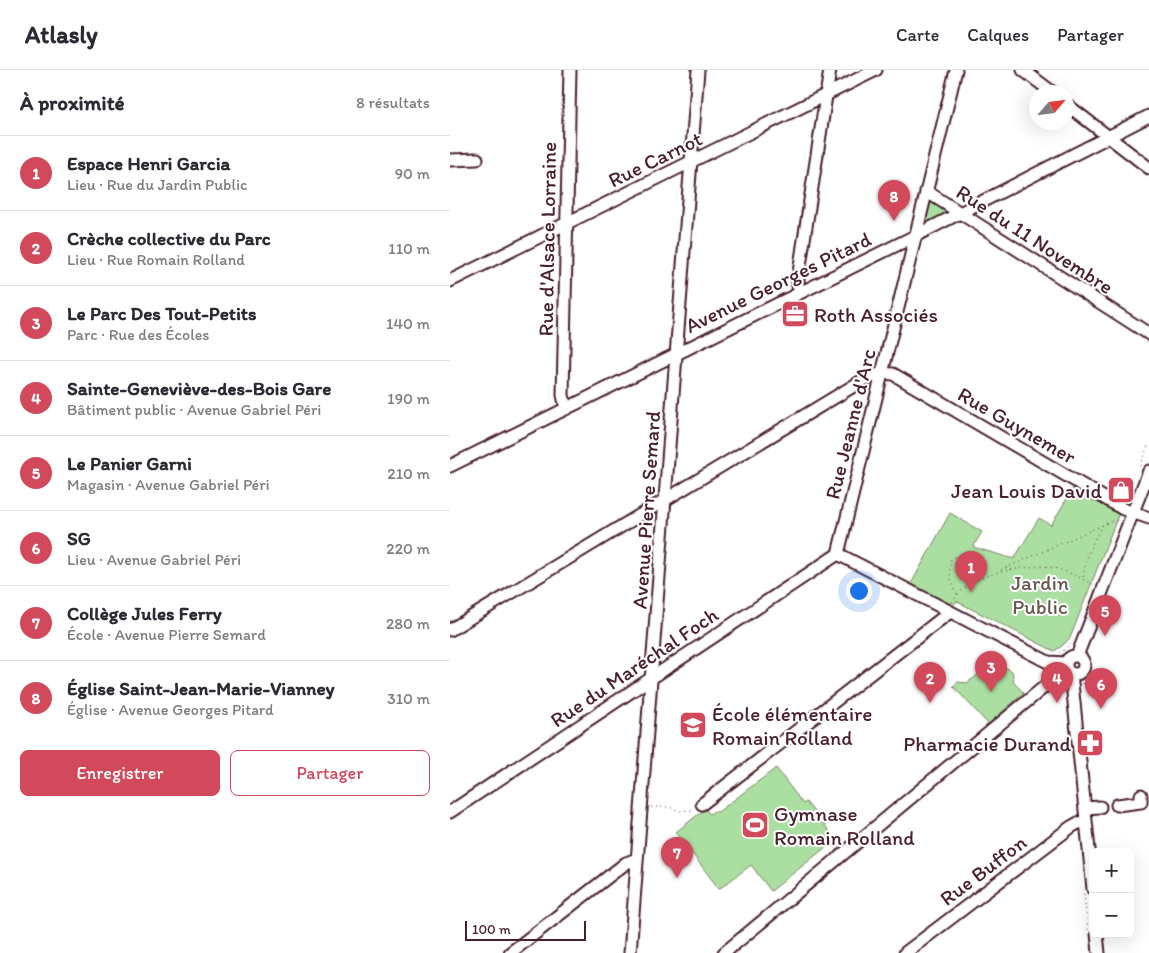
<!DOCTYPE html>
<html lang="fr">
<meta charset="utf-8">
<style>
body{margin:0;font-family:Itim,sans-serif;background:#f7f7f7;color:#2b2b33}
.controls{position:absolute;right:15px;bottom:15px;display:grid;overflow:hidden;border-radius:8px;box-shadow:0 5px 20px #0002}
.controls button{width:45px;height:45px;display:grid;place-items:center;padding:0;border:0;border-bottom:1px solid #e1e1e2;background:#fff;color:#2b2b33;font:25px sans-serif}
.compass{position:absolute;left:579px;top:15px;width:45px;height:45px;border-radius:50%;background:#fff;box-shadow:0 5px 20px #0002;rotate:62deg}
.scale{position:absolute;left:15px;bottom:12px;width:121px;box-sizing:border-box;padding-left:5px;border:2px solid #4a1f2b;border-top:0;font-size:14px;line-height:18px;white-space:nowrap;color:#4a1f2b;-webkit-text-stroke:4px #fff;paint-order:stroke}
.you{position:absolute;left:408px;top:520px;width:18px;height:18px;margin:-12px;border:4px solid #fff;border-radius:50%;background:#1a73e8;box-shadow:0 0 0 8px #1a73e833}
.badge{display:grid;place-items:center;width:32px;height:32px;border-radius:50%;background:#d1495b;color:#fff;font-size:16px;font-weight:700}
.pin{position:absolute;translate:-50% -41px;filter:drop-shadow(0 1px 2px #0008)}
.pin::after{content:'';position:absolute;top:26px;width:18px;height:15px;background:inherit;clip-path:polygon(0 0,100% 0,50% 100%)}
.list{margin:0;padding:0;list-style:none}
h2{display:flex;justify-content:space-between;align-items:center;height:65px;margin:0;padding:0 20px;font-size:21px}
h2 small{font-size:16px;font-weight:400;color:#7c7c81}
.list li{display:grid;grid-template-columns:32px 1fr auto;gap:15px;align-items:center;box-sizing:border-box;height:75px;padding:0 20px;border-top:1px solid #e1e1e2}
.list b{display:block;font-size:19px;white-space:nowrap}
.list p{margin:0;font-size:16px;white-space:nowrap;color:#7c7c81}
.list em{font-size:16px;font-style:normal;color:#7c7c81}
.actions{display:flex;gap:10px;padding:15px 20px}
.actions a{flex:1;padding:11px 0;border:1px solid #d1495b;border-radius:8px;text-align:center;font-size:18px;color:#d1495b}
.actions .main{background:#d1495b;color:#fff}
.map{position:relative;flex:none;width:699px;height:883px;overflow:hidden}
header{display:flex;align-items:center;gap:30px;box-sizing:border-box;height:70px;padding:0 25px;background:#fff;border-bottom:1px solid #e1e1e2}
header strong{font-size:24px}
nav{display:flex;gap:28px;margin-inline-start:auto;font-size:18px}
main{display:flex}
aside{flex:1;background:#fff}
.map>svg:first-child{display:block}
.green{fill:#abdfa1;stroke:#7a7f66}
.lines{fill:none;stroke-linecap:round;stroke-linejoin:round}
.minor-casing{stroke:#4a1f2b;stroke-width:15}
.path{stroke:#4a1f2b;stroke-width:1;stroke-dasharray:1 4;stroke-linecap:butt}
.minor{stroke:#fff;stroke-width:11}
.labels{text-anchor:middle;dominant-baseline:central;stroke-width:4;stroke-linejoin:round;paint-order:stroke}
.street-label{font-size:21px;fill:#4a1f2b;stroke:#fff}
.poi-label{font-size:21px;fill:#4a1f2b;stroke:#fff;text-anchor:start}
.park-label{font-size:21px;fill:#67594e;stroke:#fff}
</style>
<header>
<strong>Atlasly</strong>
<nav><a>Carte</a><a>Calques</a><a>Partager</a></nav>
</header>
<main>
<aside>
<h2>À proximité<small>8 résultats</small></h2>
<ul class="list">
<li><span class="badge">1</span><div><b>Espace Henri Garcia</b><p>Lieu · Rue du Jardin Public</p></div><em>90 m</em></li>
<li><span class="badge">2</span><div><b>Crèche collective du Parc</b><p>Lieu · Rue Romain Rolland</p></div><em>110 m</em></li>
<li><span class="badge">3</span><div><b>Le Parc Des Tout-Petits</b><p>Parc · Rue des Écoles</p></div><em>140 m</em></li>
<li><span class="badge">4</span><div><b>Sainte-Geneviève-des-Bois Gare</b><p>Bâtiment public · Avenue Gabriel Péri</p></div><em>190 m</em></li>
<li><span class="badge">5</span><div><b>Le Panier Garni</b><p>Magasin · Avenue Gabriel Péri</p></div><em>210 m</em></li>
<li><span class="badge">6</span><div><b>SG</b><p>Lieu · Avenue Gabriel Péri</p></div><em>220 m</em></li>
<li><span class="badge">7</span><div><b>Collège Jules Ferry</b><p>École · Avenue Pierre Semard</p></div><em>280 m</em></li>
<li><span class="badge">8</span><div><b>Église Saint-Jean-Marie-Vianney</b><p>Église · Avenue Georges Pitard</p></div><em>310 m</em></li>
</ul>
<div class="actions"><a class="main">Enregistrer</a><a>Partager</a></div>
</aside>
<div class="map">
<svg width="699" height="883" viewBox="0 0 699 883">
<rect width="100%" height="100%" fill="#fff"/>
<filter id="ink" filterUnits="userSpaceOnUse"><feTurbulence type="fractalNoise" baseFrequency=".02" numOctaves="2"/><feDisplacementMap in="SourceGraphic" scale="10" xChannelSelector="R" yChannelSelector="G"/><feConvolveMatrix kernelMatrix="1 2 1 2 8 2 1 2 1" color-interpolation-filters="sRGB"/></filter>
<g filter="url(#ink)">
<path class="green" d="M480,130h2l16,10 -1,4 -20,11 -3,-2 3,-20z
M624,417l45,26 -49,125 -8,8 -8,5 -98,-50 -3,5 -42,-22 39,-71 32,19 -9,15 41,12 25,-41 12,7z
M545,592l17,9 2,12 10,10 -36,31 -35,-38 5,-4 9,1z
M326,698l27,36 3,-2 30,37 -65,52 -20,-26 -32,24 -43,-57 29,-23 5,5 4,-3 4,1z"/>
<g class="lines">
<g class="minor-casing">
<path id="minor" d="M573,0l29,22
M616,34l83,64
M0,90l27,-1
M476,121l223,143
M0,211l426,-211
M350,222l-2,-6v-7l32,-209
M116,339l-3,-14 7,-325
M0,396l465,-230 234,-120
M388,484l118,-484
M388,484l210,108 18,1
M0,560l415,-251 17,-6 11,1 230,135 26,9
M627,586l72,-185
M616 595a9 9 0 1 1 18 0a9 9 0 1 1-18 0Z
M621,603l22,216
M252,734l248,-192
M667,735l24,-3v-7
M635,738l15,-1
M0,742l388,-258
M647,864l2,19
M60,883l116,-90 11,-4
M180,883l68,-883
M274,883l331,-275 12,-9
M455,883l166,-126 7,-4 8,-1"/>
</g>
<path class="path" d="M342,238l3,6
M690,396l9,-23
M551,500l102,-45 6,-3 10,-2
M633,507c3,-20 9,-34 19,-52
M507,524c-6,-13 -9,-21 -6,-35 14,-9 25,9 36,15
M502,533c14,-25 44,-31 70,-35 9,-1 18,-3 27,-1 18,3 30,11 46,18
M609,583l5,-3 7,-7
M632,614l5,-11v-16
M201,737h18l11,4 8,-1h6
M634,824l4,36"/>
<use href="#minor" class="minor"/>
</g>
</g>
<defs>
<g id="office-square" transform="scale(1.4375)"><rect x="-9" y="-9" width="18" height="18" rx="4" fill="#d1495b" stroke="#fff"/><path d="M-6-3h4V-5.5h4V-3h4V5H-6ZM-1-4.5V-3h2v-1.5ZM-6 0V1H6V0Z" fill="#fff"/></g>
<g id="shop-square" transform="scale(1.4375)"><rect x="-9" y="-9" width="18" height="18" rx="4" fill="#d1495b" stroke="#fff"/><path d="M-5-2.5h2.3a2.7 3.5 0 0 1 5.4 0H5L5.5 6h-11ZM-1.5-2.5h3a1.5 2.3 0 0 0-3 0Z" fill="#fff"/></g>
<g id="school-square" transform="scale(1.4375)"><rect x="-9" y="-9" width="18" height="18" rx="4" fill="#d1495b" stroke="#fff"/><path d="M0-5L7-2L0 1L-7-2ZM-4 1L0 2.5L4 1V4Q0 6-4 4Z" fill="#fff"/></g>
<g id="pharmacy-square" transform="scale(1.4375)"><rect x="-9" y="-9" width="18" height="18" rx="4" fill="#d1495b" stroke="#fff"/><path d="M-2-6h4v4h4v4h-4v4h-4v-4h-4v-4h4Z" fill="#fff"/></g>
<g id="stadium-square" transform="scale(1.4375)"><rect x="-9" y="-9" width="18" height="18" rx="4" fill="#d1495b" stroke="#fff"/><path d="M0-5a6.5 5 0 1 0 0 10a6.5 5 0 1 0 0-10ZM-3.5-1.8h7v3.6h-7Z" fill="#fff"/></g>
</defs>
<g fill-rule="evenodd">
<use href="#office-square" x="345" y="244"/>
<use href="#shop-square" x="671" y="420"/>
<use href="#school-square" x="243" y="655"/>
<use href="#pharmacy-square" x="640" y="673"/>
<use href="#stadium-square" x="305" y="755"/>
</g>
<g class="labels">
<g class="street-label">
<text transform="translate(205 89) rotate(-26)">Rue Carnot</text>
<text transform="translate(97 169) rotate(-89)">Rue d'Alsace Lorraine</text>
<text transform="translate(585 169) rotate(33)">Rue du 11 Novembre</text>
<text transform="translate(328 212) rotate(-26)">Avenue Georges Pitard</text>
<text transform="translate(400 354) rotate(-76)">Rue Jeanne d'Arc</text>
<text transform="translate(567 355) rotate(30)">Rue Guynemer</text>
<text transform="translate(196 440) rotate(-86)">Avenue Pierre Semard</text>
<text transform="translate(184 597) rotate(-34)">Rue du Maréchal Foch</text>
<text transform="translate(533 800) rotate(-37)">Rue Buffon</text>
</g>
<g class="poi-label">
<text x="364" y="244">Roth Associés</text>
<text x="652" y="420" text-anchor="end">Jean Louis David</text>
<text x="262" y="643">École élémentaire<tspan x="262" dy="24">Romain Rolland</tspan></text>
<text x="621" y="673" text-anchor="end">Pharmacie Durand</text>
<text x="324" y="743">Gymnase<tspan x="324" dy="24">Romain Rolland</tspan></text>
</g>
<g class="park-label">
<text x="590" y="512">Jardin<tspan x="590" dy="24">Public</tspan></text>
</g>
</g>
</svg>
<div class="controls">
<button>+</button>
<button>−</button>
</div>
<svg class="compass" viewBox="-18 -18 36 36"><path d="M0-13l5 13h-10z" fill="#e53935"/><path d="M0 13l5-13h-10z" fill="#7c7c81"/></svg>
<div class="scale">100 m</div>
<div class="you"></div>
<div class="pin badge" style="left:521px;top:522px">1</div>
<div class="pin badge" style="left:480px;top:633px">2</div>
<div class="pin badge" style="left:541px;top:622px">3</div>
<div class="pin badge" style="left:607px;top:633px">4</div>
<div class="pin badge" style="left:655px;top:566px">5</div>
<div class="pin badge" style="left:651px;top:639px">6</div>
<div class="pin badge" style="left:227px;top:808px">7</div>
<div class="pin badge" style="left:444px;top:151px">8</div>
</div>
</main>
